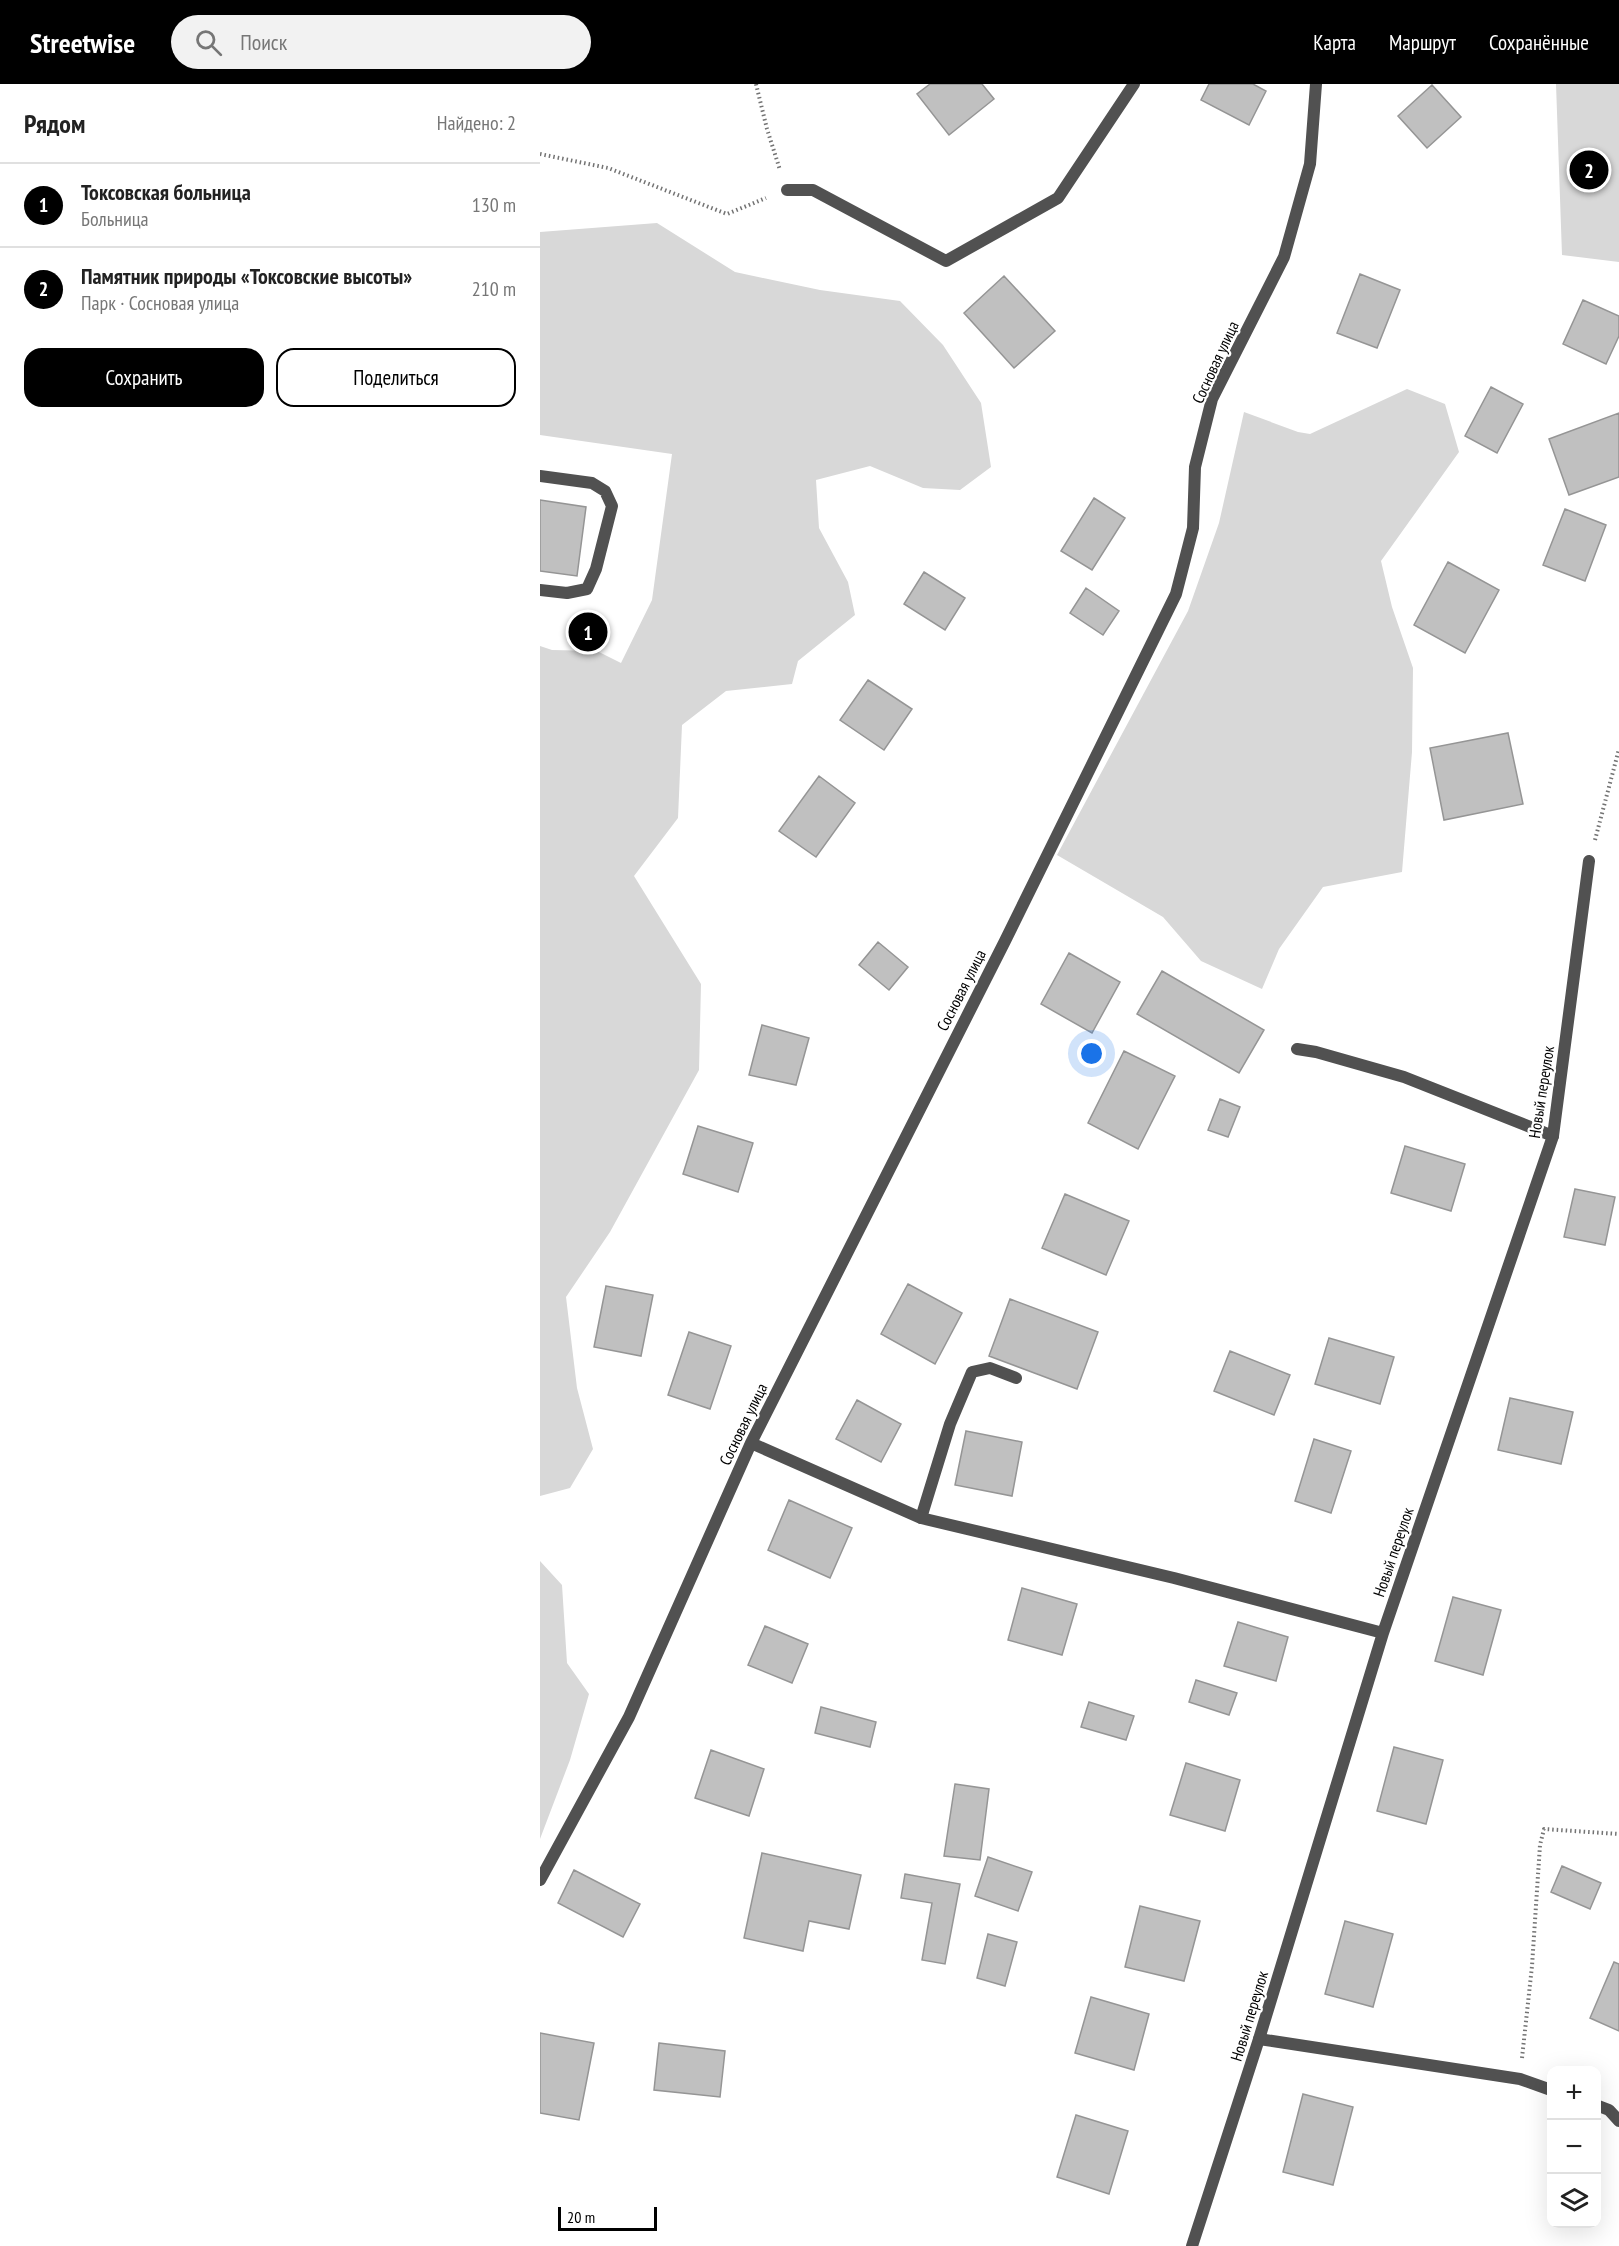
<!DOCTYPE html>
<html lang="ru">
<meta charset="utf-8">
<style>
body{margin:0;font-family:"PT Sans Narrow",sans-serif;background:#f2f2f2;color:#222}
.controls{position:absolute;right:18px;bottom:18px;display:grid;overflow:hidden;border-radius:12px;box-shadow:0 6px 24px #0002}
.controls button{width:54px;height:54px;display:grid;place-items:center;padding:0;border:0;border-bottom:2px solid #e0e0e0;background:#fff;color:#222;font:30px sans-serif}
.scale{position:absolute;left:18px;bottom:15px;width:99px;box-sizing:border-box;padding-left:6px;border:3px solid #000;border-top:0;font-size:16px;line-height:21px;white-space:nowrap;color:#000;-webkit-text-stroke:4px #fff;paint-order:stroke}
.you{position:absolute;left:552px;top:970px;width:21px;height:21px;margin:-15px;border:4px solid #fff;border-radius:50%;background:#1a73e8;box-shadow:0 0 0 9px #1a73e833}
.badge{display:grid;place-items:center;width:39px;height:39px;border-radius:50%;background:#000;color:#fff;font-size:20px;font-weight:700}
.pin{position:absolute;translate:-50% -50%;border:3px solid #fff;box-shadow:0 2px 6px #0006}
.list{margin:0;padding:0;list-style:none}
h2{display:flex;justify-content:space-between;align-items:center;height:78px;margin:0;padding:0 24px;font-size:26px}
h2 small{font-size:20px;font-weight:400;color:#767676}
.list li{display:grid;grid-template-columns:39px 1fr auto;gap:18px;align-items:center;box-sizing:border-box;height:84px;padding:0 24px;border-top:2px solid #e0e0e0}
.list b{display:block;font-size:22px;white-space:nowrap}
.list p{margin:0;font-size:20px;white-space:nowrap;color:#767676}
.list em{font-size:20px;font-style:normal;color:#767676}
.actions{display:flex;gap:12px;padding:18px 24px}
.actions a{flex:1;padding:14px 0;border:2px solid #000;border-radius:18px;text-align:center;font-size:21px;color:#000}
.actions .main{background:#000;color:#fff}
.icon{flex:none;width:33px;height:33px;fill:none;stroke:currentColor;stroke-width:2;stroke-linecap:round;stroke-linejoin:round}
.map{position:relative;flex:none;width:1079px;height:2162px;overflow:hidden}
header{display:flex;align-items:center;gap:36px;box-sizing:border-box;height:84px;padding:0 30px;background:#000;color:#fff}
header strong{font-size:28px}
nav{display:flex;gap:33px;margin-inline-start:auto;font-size:21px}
.search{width:420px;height:54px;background:#f2f2f2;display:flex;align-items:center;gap:15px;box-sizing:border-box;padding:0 21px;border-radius:33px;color:#767676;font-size:22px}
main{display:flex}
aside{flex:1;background:#fff}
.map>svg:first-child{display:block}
.green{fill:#d8d8d8}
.building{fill:#c0c0c0;stroke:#959595;stroke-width:1.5}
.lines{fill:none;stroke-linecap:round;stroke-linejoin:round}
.path{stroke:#737373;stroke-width:4;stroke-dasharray:1.5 3;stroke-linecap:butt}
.lane{stroke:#515151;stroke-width:12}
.street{stroke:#515151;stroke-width:12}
.labels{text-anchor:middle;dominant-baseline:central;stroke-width:4.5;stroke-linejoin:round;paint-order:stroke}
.street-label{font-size:16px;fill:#000;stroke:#fff}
</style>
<header>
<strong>Streetwise</strong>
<div class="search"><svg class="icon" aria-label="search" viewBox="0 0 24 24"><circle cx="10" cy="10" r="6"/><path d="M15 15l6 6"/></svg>Поиск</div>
<nav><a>Карта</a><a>Маршрут</a><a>Сохранённые</a></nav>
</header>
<main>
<aside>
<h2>Рядом<small>Найдено: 2</small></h2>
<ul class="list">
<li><span class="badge">1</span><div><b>Токсовская больница</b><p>Больница</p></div><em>130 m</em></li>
<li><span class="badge">2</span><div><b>Памятник природы «Токсовские высоты»</b><p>Парк · Сосновая улица</p></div><em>210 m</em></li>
</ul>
<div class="actions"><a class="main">Сохранить</a><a>Поделиться</a></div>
</aside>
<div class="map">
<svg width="1079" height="2162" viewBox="0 0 1079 2162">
<rect width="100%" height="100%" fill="#fff"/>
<path class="green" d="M1016,0h63v178l-57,-7z
M117,139l78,49 85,18 80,11 43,44 38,58 10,64 -31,23 -37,-2 -53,-22 -54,14 3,48 29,54 7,33 -57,46 -6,23 -66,7 -44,34 -4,93 -44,58 67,108 -2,86 -89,162 -44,65 11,91 16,61 -23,39 -30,8v-850l12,4 45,1 24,12 31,-63 20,-146 -132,-19v-203z
M867,305l38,15 14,48 -78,109 11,46 21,61 -1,84 -10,120 -79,15 -44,62 -17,40 -61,-28 -38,-44 -106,-62 131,-244 31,-88 25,-111 54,20 12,2z
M0,1477l22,24 5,78 22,31 -19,66 -30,79z"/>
<path class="building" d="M390,0h52l12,15 -45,36 -32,-41z
M669,0h44l13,7 -17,34 -48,-25z
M892,1l29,32 -34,31 -29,-32z
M820,190l40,16 -23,58 -40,-15z
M464,192l51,55 -41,37 -50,-55z
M1043,216l36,16v20l-13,28 -43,-20z
M951,303l32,17 -26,49 -32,-17z
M1079,329v64l-50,18 -20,-56z
M554,414l31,20 -33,52 -31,-19z
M0,416l46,7 -9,69 -37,-5z
M1025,425l41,16 -21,56 -42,-16z
M908,478l51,28 -34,63 -51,-28z
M384,488l41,26 -20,32 -41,-26z
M546,504l33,23 -16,24 -33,-22z
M328,596l44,29 -28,41 -44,-30z
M968,649l15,71 -79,16 -14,-72z
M279,692l36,27 -39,54 -37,-26z
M338,858l30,25 -19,23 -30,-25z
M529,869l51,29 -28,51 -51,-29z
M622,887l102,59 -25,43 -102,-59z
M222,941l47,13 -13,47 -47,-10z
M584,967l51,25 -37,73 -50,-26z
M680,1015l20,8 -12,30 -20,-7z
M158,1042l55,17 -15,49 -55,-18z
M865,1062l60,18 -14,47 -60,-18z
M1035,1105l40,8 -10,48 -41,-8z
M525,1110l64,27 -23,54 -64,-27z
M368,1200l54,29 -27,51 -54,-30z
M66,1202l47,9 -12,61 -47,-9z
M470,1215l88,33 -21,57 -88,-33z
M149,1248l42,14 -21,63 -42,-14z
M789,1254l65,19 -14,47 -65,-20z
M690,1267l60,24 -16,40 -60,-24z
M970,1314l63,14 -12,52 -63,-14z
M317,1316l44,24 -20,38 -45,-23z
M426,1347l56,11 -10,54 -57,-11z
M774,1355l37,12 -20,62 -36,-12z
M249,1416l63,28 -22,50 -62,-28z
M482,1504l55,16 -15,51 -54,-15z
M913,1513l48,13 -18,65 -48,-14z
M698,1538l50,15 -12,44 -52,-15z
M225,1542l43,18 -16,39 -44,-18z
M656,1596l41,13 -8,22 -40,-13z
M549,1618l45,14 -8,24 -45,-13z
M281,1623l55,15 -6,25 -55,-14z
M854,1663l49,13 -17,64 -49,-13z
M171,1666l53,19 -15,47 -54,-18z
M646,1679l54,17 -15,51 -55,-16z
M415,1700l34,5 -9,71 -36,-4z
M222,1769l99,22 -12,54 -40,-8 -6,30 -59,-13z
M448,1773l44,15 -14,39 -43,-15z
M1022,1782l39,17 -11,26 -39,-17z
M34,1786l66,34 -17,33 -65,-34z
M365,1790l55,10 -15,80 -23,-4 10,-57 -31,-5z
M600,1822l60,15 -16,60 -59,-14z
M805,1837l48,13 -20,73 -48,-13z
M448,1850l29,8 -12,44 -28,-8z
M1074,1878l5,2v67l-29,-13z
M551,1913l58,17 -15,56 -59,-17z
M0,1949l54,10 -15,77 -39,-7z
M119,1959l66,8 -5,46 -66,-7z
M763,2010l50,13 -20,78 -50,-13z
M536,2031l52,16 -19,63 -52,-17z"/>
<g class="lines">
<path class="path" d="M216,0l11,45 13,41
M0,70l68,14 119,46 39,-16
M1055,756l24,-91
M982,1974l10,-92 8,-121 4,-16 75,5"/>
<path class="lane" d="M0,392l52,7 13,8 7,15 -16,63 -9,20 -20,4 -27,-3
M757,965l19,3 88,25 149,59
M381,1434l29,-94 22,-52 18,-4 26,10
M719,1955l261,40 31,11
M1056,2021l13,5 10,11"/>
<path class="street" d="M247,106h26l133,71 112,-63 76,-114
M211,1359l170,75 253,60 209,55
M0,1796l89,-163 122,-274 254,-502 171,-347 17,-66 2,-61 17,-68 72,-142 26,-93 6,-80
M652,2162l67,-207 124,-406 170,-497 36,-275"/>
</g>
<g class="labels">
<g class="street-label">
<text transform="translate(675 278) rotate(-65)">Сосновая улица</text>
<text transform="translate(421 906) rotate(-63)">Сосновая улица</text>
<text transform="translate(1001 1008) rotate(-81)">Новый переулок</text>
<text transform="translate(203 1340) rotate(-64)">Сосновая улица</text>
<text transform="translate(853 1468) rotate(-71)">Новый переулок</text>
<text transform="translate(709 1932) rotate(-73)">Новый переулок</text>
</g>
</g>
</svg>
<div class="controls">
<button>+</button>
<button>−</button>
<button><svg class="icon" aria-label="layers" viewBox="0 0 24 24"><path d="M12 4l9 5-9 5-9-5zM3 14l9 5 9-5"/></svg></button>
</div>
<div class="scale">20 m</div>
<div class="you"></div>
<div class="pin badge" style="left:48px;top:548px">1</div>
<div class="pin badge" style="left:1049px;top:86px">2</div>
</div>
</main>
